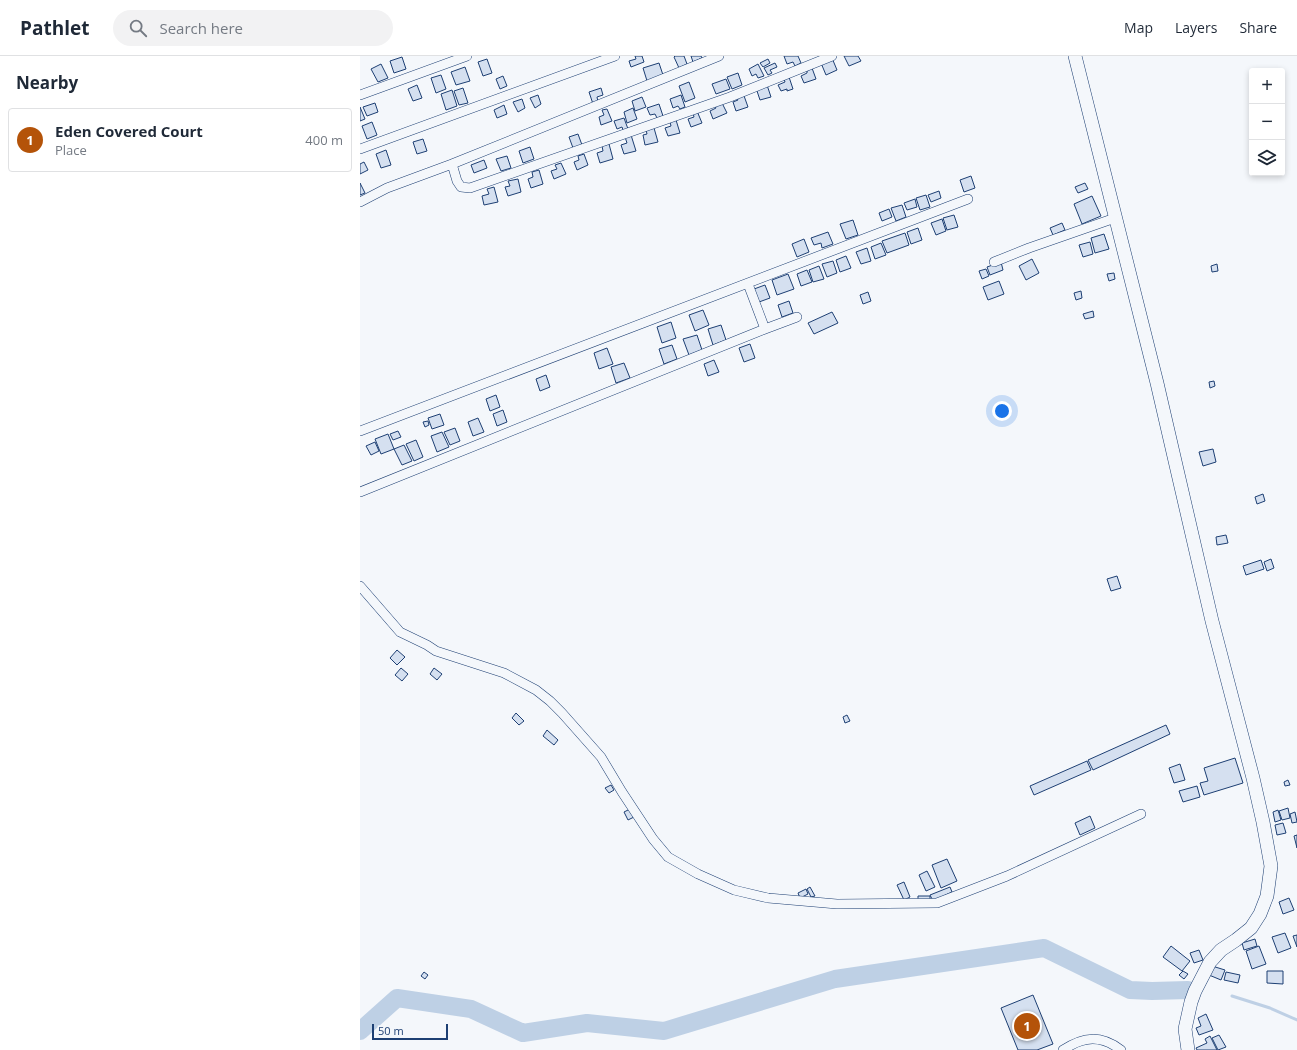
<!DOCTYPE html>
<meta charset="utf-8">
<style>
body{margin:0;font-family:"Open Sans",sans-serif;background:#f2f2f3;color:#1f2937}
.controls{position:absolute;right:12px;top:12px;display:grid;overflow:hidden;border-radius:4px;box-shadow:0 2px 6px #0003}
.controls button{width:36px;height:36px;display:grid;place-items:center;padding:0;border:0;border-bottom:1px solid #e0e1e3;background:#fff;color:#1f2937;font:20px sans-serif}
.scale{position:absolute;left:12px;bottom:10px;width:76px;box-sizing:border-box;padding-left:4px;border:2px solid #1d3f73;border-top:0;font-size:11px;line-height:14px;white-space:nowrap;color:#1d3f73;-webkit-text-stroke:3px #f4f7fb;paint-order:stroke}
.you{position:absolute;left:642px;top:355px;width:14px;height:14px;margin:-10px;border:3px solid #fff;border-radius:50%;background:#1a73e8;box-shadow:0 0 0 6px #1a73e833}
.badge{display:grid;place-items:center;width:26px;height:26px;border-radius:50%;background:#b45309;color:#fff;font-size:13px;font-weight:700}
.pin{position:absolute;translate:-50% -50%;border:2px solid #fff;box-shadow:0 1px 4px #0006}
.list{margin:0;padding:0;list-style:none}
h2{display:flex;justify-content:space-between;align-items:center;height:52px;margin:0;padding:0 16px;font-size:17px}
h2 small{font-size:13px;font-weight:400;color:#747a83}
.list li{display:grid;grid-template-columns:26px 1fr auto;gap:12px;align-items:center;box-sizing:border-box;height:64px;margin:0 8px 8px;padding:0 8px;border:1px solid #e0e1e3;border-radius:4px}
.list b{display:block;font-size:15px;white-space:nowrap}
.list p{margin:0;font-size:13px;white-space:nowrap;color:#747a83}
.list em{font-size:13px;font-style:normal;color:#747a83}
.icon{flex:none;width:22px;height:22px;fill:none;stroke:currentColor;stroke-width:2;stroke-linecap:round;stroke-linejoin:round}
.map{position:relative;flex:none;width:937px;height:994px;overflow:hidden}
header{display:flex;align-items:center;gap:24px;box-sizing:border-box;height:56px;padding:0 20px;background:#fff;border-bottom:1px solid #e0e1e3}
header strong{font-size:19px}
nav{display:flex;gap:22px;margin-inline-start:auto;font-size:14px}
.search{width:280px;height:36px;background:#f2f2f3;display:flex;align-items:center;gap:10px;box-sizing:border-box;padding:0 14px;border-radius:22px;color:#747a83;font-size:15px}
main{display:flex}
aside{flex:1;background:#fff}
.map>svg:first-child{display:block}
.lines{fill:none;stroke-linecap:round;stroke-linejoin:round}
.stream{stroke:#bed0e5;stroke-width:3}
.river{stroke:#bed0e5;stroke-width:18}
.building{fill:#d5e0f0;stroke:#1d3f73}
.street-casing{stroke:#1d3f73;stroke-width:10}
.secondary-casing{stroke:#1d3f73;stroke-width:14}
.street{stroke:#f4f7fb;stroke-width:9}
.secondary{stroke:#f4f7fb;stroke-width:13}
</style>
<header>
<strong>Pathlet</strong>
<div class="search"><svg class="icon" aria-label="search" viewBox="0 0 24 24"><circle cx="10" cy="10" r="6"/><path d="M15 15l6 6"/></svg>Search here</div>
<nav><a>Map</a><a>Layers</a><a>Share</a></nav>
</header>
<main>
<aside>
<h2>Nearby<small></small></h2>
<ul class="list">
<li><span class="badge">1</span><div><b>Eden Covered Court</b><p>Place</p></div><em>400 m</em></li>
</ul>
</aside>
<div class="map">
<svg width="937" height="994" viewBox="0 0 937 994">
<rect width="100%" height="100%" fill="#f4f7fb"/>
<g class="lines">
<path class="stream" d="M872,940l38,12 27,12"/>
<path class="river" d="M0,975l37,-33 74,11 52,24 64,-10 77,8 171,-52 209,-31 86,42 22,1 36,-1"/>
</g>
<path class="building" d="M275,0h7l2,6 -13,5 -2,-6 7,-2z
M315,0h9l3,8 -8,4 -5,-11z
M331,0h10l1,2 -9,4z
M424,0h14l3,7 -6,3 -2,-4 -6,2z
M484,0h14l3,5 -12,5z
M42,1l4,12 -12,4 -4,-12z
M472,2l5,12 -11,5 -5,-12z
M127,3l5,14 -9,3 -5,-14z
M408,3l2,4 -7,4 -3,-4z
M299,7l5,15 -16,6 -5,-16z
M415,7l2,4 -7,3 2,3 -4,2 -4,-7z
M21,8l7,14 -10,4 -7,-13z
M398,8l6,12 -6,2 -2,-4 -4,2 -3,-7z
M105,11l5,14 -14,4 -5,-13z
M452,12l4,11 -12,4 -3,-7 6,-3v-2z
M378,17l4,12 -10,4 -5,-12z
M81,19l5,14 -10,4 -5,-15z
M143,20l4,10 -7,3 -4,-10z
M429,21l4,12 -6,2v-2l-6,2 -3,-6 7,-3 -1,-3z
M366,23l4,10 -14,5 -4,-10z
M329,26l6,16 -10,4 -6,-16z
M57,29l5,13 -9,3 -5,-12z
M407,29l4,12 -11,3 -4,-12z
M103,32l5,15 -9,2 -5,-14z
M241,32l2,7 -6,2 1,5 -5,2 -4,-12z
M92,34l5,16 -11,4 -5,-16z
M383,37l5,14 -12,4 -3,-9 5,-2 -2,-4z
M178,39l3,9 -6,4 -5,-10z
M321,39l4,12 -5,2 -2,-3 -5,2 -3,-9z
M282,41l4,10 -11,4 -3,-10z
M162,43l3,9 -7,4 -5,-10z
M361,45l6,12 -14,6 -3,-8 6,-3 -2,-4z
M15,47l3,9 -11,4 -4,-9z
M299,48l4,12 -6,2 -2,-4 -5,1 -3,-7z
M144,49l3,9 -10,4 -3,-8z
M0,51l5,12 -5,2z
M273,52l4,11 -10,4 -3,-11z
M247,53l5,12 -11,4 -2,-8 5,-2 -2,-5z
M337,55l5,12 -11,4 -3,-8 6,-2 -1,-4z
M264,62l4,11 -5,1 -1,-3 -5,2 -3,-8z
M316,64l4,13 -12,3 -3,-8 6,-2 -1,-4z
M12,66l5,13 -10,4 -5,-13z
M294,72l4,14 -13,3 -2,-10 4,-1 -1,-4z
M218,78l4,11 -9,3 -4,-11z
M271,79l5,16 -12,3 -3,-9 6,-2 -2,-6z
M63,83l4,12 -10,3 -4,-12z
M249,88l4,15 -13,4 -3,-10 6,-2 -1,-5z
M170,91l4,12 -11,4 -4,-12z
M26,94l5,15 -10,3 -5,-14z
M224,98l4,11 -11,5 -3,-8 5,-2 -1,-4z
M147,100l4,12 -10,3 -5,-12z
M124,104l3,8 -13,5 -3,-8z
M4,106l4,8 -8,4v-10z
M201,107l5,11 -12,5 -3,-8 6,-2 -2,-4z
M179,114l4,14 -12,4 -3,-9 5,-2 -1,-5z
M611,120l4,12 -11,4 -4,-12z
M158,123l3,13 -13,4 -3,-9 5,-1 -2,-5z
M0,127l5,10 -5,2z
M725,127l3,6 -10,4 -3,-6z
M134,131l4,15 -14,3 -2,-9 7,-2 -2,-5z
M579,135l2,7 -10,4 -3,-7z
M566,139l4,12 -10,3 -4,-12z
M732,140l9,20 -19,8 -8,-20z
M555,143l2,8 -10,3 -3,-7z
M542,149l4,12 -10,4 -5,-13z
M529,153l3,8 -10,4 -3,-8z
M594,159l4,12 -11,3 -4,-12z
M582,163l4,12 -10,4 -5,-12z
M493,164l5,15 -12,4 -6,-15z
M702,167l3,7 -12,5 -3,-7z
M558,172l4,12 -11,4 -4,-12z
M468,176l5,12 -11,4 -1,-5 -7,2 -3,-7z
M545,177l4,12 -22,8 -5,-12z
M744,178l5,15 -14,4 -4,-15z
M444,183l5,13 -12,5 -5,-13z
M730,186l3,12 -10,3 -4,-12z
M521,187l5,12 -11,4 -4,-12z
M507,192l4,13 -10,3 -5,-12z
M486,200l5,12 -11,4 -4,-12z
M672,203l7,14 -13,7 -7,-14z
M473,205l4,12 -10,4 -5,-13z
M641,206l2,8 -13,5 -3,-8z
M857,208l1,7 -6,1 -1,-6z
M459,210l5,13 -11,3 -4,-12z
M626,213l3,7 -7,3 -3,-8z
M447,214l5,12 -11,4 -4,-12z
M754,217l1,6 -6,2 -2,-7z
M428,218l6,15 -17,6 -5,-15z
M639,225l5,13 -16,6 -5,-13z
M405,229l5,13 -11,4 -5,-13z
M721,235l1,7 -6,2 -2,-7z
M508,236l3,9 -8,3 -3,-9z
M429,245l4,12 -11,4 -4,-12z
M343,254l6,15 -14,6 -6,-16z
M733,255l1,6 -9,2 -2,-5z
M472,256l6,11 -24,11 -6,-11z
M311,266l5,16 -14,5 -5,-16z
M361,269l5,15 -13,5 -5,-16z
M337,279l5,15 -13,5 -6,-16z
M390,288l5,14 -11,4 -5,-14z
M312,289l5,14 -13,5 -5,-15z
M247,292l6,16 -14,5 -5,-16z
M354,304l5,12 -11,4 -4,-12z
M264,307l6,15 -14,5 -5,-16z
M186,319l4,12 -10,4 -4,-12z
M854,325l1,5 -5,2 -1,-6z
M136,339l4,12 -10,4 -4,-12z
M143,354l4,12 -10,4 -4,-12z
M80,358l4,11 -12,4 -4,-11z
M118,362l6,14 -11,4 -5,-14z
M68,365l1,4 -4,2 -2,-5z
M95,372l5,13 -10,4 -6,-13z
M38,375l3,6 -8,3 -3,-6z
M82,376l7,15 -12,5 -6,-16z
M28,378l6,15 -13,5 -6,-15z
M56,384l7,17 -9,4 -8,-17z
M15,386l4,9 -8,4 -5,-9z
M44,389l8,16 -10,4 -8,-16z
M853,393l3,13 -13,4 -4,-14z
M903,438l2,7 -8,3 -2,-7z
M866,479l2,8 -11,2 -1,-8z
M911,503l3,9 -7,3 -3,-9z
M901,504l3,9 -18,6 -3,-9z
M757,520l4,12 -10,3 -4,-12z
M37,594l8,7 -8,8 -7,-7z
M41,612l7,6 -6,7 -7,-6z
M74,612l8,6 -5,6 -7,-6z
M156,657l8,8 -5,4 -7,-7z
M487,659l3,6 -5,2 -2,-6z
M806,669l4,9 -77,36 -5,-10z
M187,674l11,10 -4,5 -11,-9z
M875,702l8,25 -39,12 -4,-12 8,-2 -4,-13z
M727,705l4,9 -57,25 -4,-9z
M820,708l5,16 -11,3 -5,-15z
M928,724l2,5 -5,1 -1,-4z
M251,729l3,5 -5,3 -4,-5z
M837,730l3,11 -17,5 -4,-11z
M928,752l2,10 -8,2 -3,-9z
M270,753l4,8 -6,3 -4,-8z
M918,754l3,10 -6,2 -2,-10z
M935,756l2,10 -5,1 -2,-9z
M730,760l5,12 -15,7 -5,-12z
M923,767l3,10 -9,2 -2,-10z
M937,779v13l-3,-12z
M587,803l10,22 -16,7 -9,-23z
M567,815l8,16 -9,4 -7,-16z
M544,826l6,15 -6,3 -7,-15z
M450,831l5,9 -4,1 -4,-8z
M590,831l2,5 -19,9 -3,-6z
M446,833l2,5 -8,4 -2,-5z
M558,840h12v4l-12,1z
M929,842l5,12 -11,4 -4,-12z
M925,877l6,15 -13,5 -6,-16z
M937,879v12l-4,-11z
M895,883l2,7 -13,4 -2,-7z
M811,890l19,15 -8,10 -19,-14z
M899,890l7,18 -14,5 -6,-18z
M839,894l4,10 -9,3 -4,-10z
M852,910l13,4 -4,10 -12,-5z
M823,915l5,3 -4,5 -5,-4z
M907,915h16v13l-16,-1z
M64,916l4,3 -3,4 -4,-3z
M866,916l14,3 -2,8 -14,-3z
M673,939l20,49 -16,6h-19l-17,-42z
M846,958l7,16 -14,5 -3,-7 5,-2 -3,-8z
M859,979l7,12 -8,3 -6,-12z
M850,980l7,14h-20l-1,-2 11,-5 -2,-4z"/>
<g class="lines">
<g class="street-casing">
<path id="street" d="M0,39l107,-39
M0,93l255,-93
M92,108l5,17 4,6 9,1 260,-91 102,-41
M0,146l27,-14 65,-24 267,-108
M634,206l35,-14 86,-30
M388,228l17,45
M0,375l608,-232
M0,436l405,-163 32,-12
M0,530l40,46 27,13 9,6 68,22 32,17 14,11 12,12 39,44 21,35 31,47 15,18 30,17 36,16 34,8 69,6 100,-1 70,-27 134,-62
M703,994c21,-14 38,-15 58,0"/>
</g>
<g class="secondary-casing">
<path id="secondary" d="M715,0l82,327 55,238 41,157 10,44 8,44 -4,30 -7,18 -9,14 -15,12 -15,10 -11,12 -15,29 -4,11 -6,27 3,21"/>
</g>
<use href="#street" class="street"/>
<use href="#secondary" class="secondary"/>
</g>
</svg>
<div class="controls">
<button>+</button>
<button>−</button>
<button><svg class="icon" aria-label="layers" viewBox="0 0 24 24"><path d="M12 4l9 5-9 5-9-5zM3 14l9 5 9-5"/></svg></button>
</div>
<div class="scale">50 m</div>
<div class="you"></div>
<div class="pin badge" style="left:667px;top:970px">1</div>
</div>
</main>
